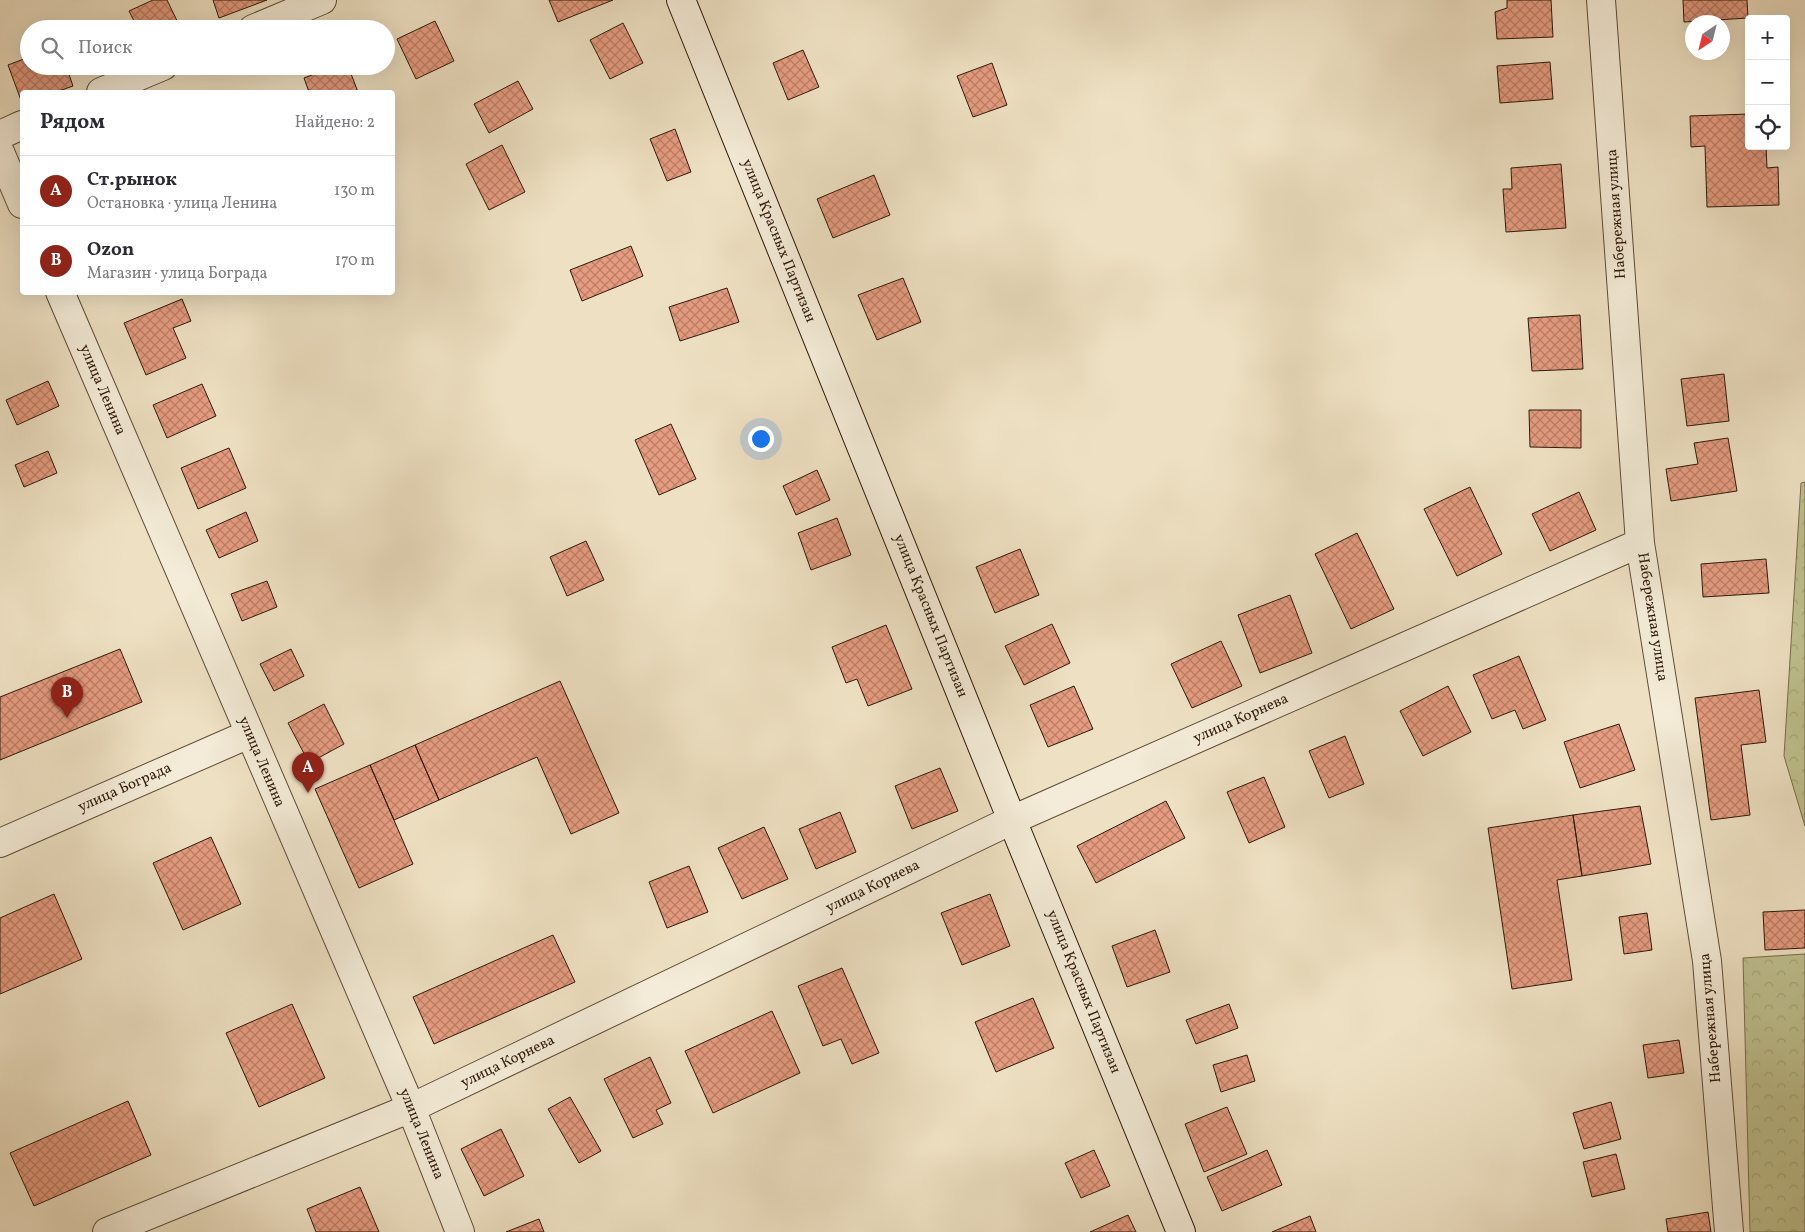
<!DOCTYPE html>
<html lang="ru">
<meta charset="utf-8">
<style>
body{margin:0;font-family:Vollkorn,serif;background:#f2f2f3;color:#2b2b33}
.controls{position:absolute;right:15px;top:15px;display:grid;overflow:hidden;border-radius:5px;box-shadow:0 5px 20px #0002}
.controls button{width:45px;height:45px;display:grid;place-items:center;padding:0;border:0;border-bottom:1px solid #e1e1e2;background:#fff;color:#2b2b33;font:25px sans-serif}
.compass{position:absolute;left:1685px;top:15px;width:45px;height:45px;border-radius:50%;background:#fff;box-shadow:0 5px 20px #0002;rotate:215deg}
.you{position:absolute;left:760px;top:438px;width:18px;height:18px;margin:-12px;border:4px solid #fff;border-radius:50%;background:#1a73e8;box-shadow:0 0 0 8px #1a73e833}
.badge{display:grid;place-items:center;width:32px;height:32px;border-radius:50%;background:#8f2418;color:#fff;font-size:16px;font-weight:700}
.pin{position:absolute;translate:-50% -41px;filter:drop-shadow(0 1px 2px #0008)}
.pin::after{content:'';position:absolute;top:26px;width:18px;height:15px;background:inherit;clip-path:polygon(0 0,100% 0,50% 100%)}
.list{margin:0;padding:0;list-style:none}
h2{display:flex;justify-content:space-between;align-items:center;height:65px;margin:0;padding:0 20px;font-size:21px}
h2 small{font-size:16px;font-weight:400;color:#7c7c81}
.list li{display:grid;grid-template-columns:32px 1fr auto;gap:15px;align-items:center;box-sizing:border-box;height:70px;padding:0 20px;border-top:1px solid #e1e1e2}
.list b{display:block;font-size:19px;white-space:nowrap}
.list p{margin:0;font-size:16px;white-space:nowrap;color:#7c7c81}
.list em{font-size:16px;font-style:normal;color:#7c7c81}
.icon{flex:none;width:28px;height:28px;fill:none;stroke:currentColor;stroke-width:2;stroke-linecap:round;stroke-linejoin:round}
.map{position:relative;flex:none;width:1805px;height:1232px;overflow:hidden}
.search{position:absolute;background:#fff;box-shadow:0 5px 20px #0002;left:20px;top:20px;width:375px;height:55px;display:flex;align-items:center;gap:12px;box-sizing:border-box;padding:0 18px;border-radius:28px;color:#7c7c81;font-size:19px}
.panel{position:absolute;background:#fff;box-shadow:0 5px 20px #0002;left:20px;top:90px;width:375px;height:205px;border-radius:5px}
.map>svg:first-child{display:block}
.park{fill:url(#park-crowns);stroke:#766e4c}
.building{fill:url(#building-cross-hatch);stroke:#2d1a09}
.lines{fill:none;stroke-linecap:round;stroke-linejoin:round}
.minor-casing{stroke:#5d4c38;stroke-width:30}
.tertiary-casing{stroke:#5d4c38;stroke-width:30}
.secondary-casing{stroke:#2d1a09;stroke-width:30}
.minor{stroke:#f4ecd8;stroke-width:28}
.tertiary{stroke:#f4ecd8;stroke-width:28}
.secondary{stroke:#f4ecd8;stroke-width:28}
.labels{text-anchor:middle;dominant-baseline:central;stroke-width:5;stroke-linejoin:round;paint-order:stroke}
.street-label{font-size:15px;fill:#2d1a09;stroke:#f4ecd8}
</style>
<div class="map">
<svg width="1805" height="1232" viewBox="0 0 1805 1232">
<defs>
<pattern id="park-crowns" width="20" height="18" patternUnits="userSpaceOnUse" patternTransform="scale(1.25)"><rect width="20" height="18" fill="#bfc18f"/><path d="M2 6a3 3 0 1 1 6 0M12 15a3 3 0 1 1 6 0" fill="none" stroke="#a4a57a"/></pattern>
<pattern id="building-cross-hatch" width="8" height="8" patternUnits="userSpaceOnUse" patternTransform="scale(1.25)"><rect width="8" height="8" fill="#e69c80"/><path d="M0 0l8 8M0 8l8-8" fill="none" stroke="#bb7e67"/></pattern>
</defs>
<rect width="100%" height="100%" fill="#eee1c3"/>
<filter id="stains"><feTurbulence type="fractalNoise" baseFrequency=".004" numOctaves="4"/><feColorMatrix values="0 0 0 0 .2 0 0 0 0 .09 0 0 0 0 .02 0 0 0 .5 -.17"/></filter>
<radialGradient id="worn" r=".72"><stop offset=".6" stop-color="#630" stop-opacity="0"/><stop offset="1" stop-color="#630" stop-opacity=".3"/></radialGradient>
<path class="park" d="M1805,482v344l-21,-70 17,-273z
M1805,954v278h-55l-7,-274z"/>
<path class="building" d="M153,0h14l14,29h-43l-9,-18z
M213,0h54l-48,18z
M549,0h64l-55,22z
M1507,0h44l2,37 -56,2 -2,-27 12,-4z
M1683,0h64l1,18 -64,4z
M435,21l19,40 -38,18 -19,-40z
M623,23l20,40 -33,16 -20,-39z
M803,50l16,37 -31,13 -15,-37z
M29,57v9h37l7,20 -17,6h-34v11l-14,-38z
M1550,62l3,37 -53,4 -3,-37z
M992,63l15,42 -34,12 -16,-41z
M336,66h12l10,26h-49l-5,-14z
M518,81l15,28 -44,24 -15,-29z
M1749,114v32h17l1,22 11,-1 1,38 -72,2 -2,-61 -14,1 -1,-31z
M675,129l16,43 -24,9 -17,-42z
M502,145l23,47 -36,18 -23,-46z
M1561,164l5,64 -60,4 -3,-43h9l-1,-21z
M874,175l16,40 -57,23 -16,-39z
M631,246l12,30 -61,25 -12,-31z
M903,278l18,44 -44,18 -19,-45z
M727,288l12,34 -59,19 -11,-34z
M182,299l9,22 -18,7 13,30 -40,17 -22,-52z
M1580,315l3,54 -51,2 -4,-53z
M1724,374l5,47 -42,5 -6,-47z
M48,381l11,25 -42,19 -11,-25z
M202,384l14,32 -49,22 -14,-33z
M1529,410h52v38l-51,-1z
M671,424l25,55 -37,16 -24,-55z
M1728,438l9,53 -66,10 -5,-32 32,-5 -4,-21z
M229,448l17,40 -48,21 -17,-41z
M48,451l9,22 -33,14 -9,-22z
M817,470l13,30 -34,15 -13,-29z
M1470,487l32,67 -45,22 -33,-67z
M1579,492l17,38 -46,21 -18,-37z
M246,512l12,29 -39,17 -13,-28z
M837,518l14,37 -40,15 -13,-37z
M1357,533l37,76 -43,20 -36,-75z
M586,541l18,39 -37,16 -17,-39z
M1020,549l19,46 -44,18 -19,-46z
M1766,559l3,34 -66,4 -2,-33z
M267,581l10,26 -35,14 -11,-27z
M1290,595l22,58 -52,20 -22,-58z
M1052,624l18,39 -46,22 -19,-39z
M886,625l26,64 -44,17 -11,-27 -11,4 -14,-36z
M1221,641l21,45 -50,22 -21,-44z
M120,649l22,53 -142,58v-63z
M291,649l13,27 -30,15 -14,-27z
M1519,656l27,64 -23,9 -8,-19 -23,9 -19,-44z
M560,681l59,132 -48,21 -34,-77 -98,43 -24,-55z
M1074,686l19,43 -45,18 -18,-42z
M1448,686l23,46 -48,24 -23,-45z
M1759,690l7,52 -25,3 9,70 -39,5 -16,-122z
M324,704l20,40 -35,19 -21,-40z
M1619,724l16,46 -55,18 -16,-46z
M1345,736l19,48 -35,14 -20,-47z
M415,745l24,55 -45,20 -24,-55z
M370,765l43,99 -54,24 -44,-99z
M940,768l18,43 -46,18 -17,-43z
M1264,777l21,50 -36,16 -22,-51z
M1166,801l19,37 -89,45 -19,-37z
M1640,806l11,58 -69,12 -9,-61z
M840,812l16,40 -40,17 -17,-40z
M1573,815l9,61 -25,4 15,100 -60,9 -24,-161z
M764,827l24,52 -46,20 -24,-51z
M211,837l30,67 -58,26 -30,-67z
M689,866l19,46 -41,16 -18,-46z
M54,894l28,65 -82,35v-76z
M990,894l20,52 -48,19 -21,-52z
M1805,910v38l-40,2 -2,-38z
M1647,913l5,37 -28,4 -5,-37z
M1155,930l15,42 -43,15 -15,-41z
M553,935l22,47 -141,62 -21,-47z
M842,968l37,85 -27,11 -11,-25 -18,7 -25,-60z
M1033,998l21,50 -58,24 -21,-50z
M292,1004l33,74 -66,29 -33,-74z
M1229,1004l9,24 -42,16 -10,-24z
M772,1011l28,62 -87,40 -28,-62z
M1679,1040l5,33 -36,5 -5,-33z
M1247,1055l8,26 -34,11 -8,-27z
M650,1057l21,46 -15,7 7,14 -30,14 -29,-59z
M570,1097l31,54 -22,12 -31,-54z
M128,1101l23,54 -117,51 -24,-53z
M1611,1102l10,37 -37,10 -11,-36z
M1227,1107l20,47 -43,18 -19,-48z
M501,1129l23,47 -40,20 -23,-47z
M1094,1150l16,36 -29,12 -16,-35z
M1267,1150l15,35 -60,26 -15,-34z
M1616,1154l9,35 -33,8 -9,-35z
M360,1187l19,45h-63l-9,-23z
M1708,1212l3,20h-43l-2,-13z
M1128,1215l8,17h-46z
M1310,1216l6,16h-44z
M539,1219l5,13h-38z"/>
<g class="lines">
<g class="minor-casing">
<path id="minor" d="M1601,0l39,543 67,418 22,271
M0,152l22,52
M60,292l351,816 49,124
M0,843l249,-109
M107,1232l304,-124 601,-288 628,-277"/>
</g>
<g class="tertiary-casing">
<path id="tertiary" d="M253,29l69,-29
M101,92l62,-26
M0,135l22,-10"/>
</g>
<g class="secondary-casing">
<path id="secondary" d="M681,0l331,820 169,412"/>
</g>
<use href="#minor" class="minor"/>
<use href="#tertiary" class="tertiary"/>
<use href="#secondary" class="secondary"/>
</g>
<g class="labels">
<g class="street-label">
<text transform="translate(1617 214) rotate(-94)">Набережная улица</text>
<text transform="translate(778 241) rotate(68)">улица Красных Партизан</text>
<text transform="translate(102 390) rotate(67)">улица Ленина</text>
<text transform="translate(930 616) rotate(68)">улица Красных Партизан</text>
<text transform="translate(1652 617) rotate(81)">Набережная улица</text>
<text transform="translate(1241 719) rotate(-24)">улица Корнева</text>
<text transform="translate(261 762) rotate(67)">улица Ленина</text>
<text transform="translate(125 788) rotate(-24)">улица Бограда</text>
<text transform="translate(873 887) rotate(-26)">улица Корнева</text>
<text transform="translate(1083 992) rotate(68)">улица Красных Партизан</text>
<text transform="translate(1711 1018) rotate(-95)">Набережная улица</text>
<text transform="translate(508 1062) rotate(-26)">улица Корнева</text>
<text transform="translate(421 1134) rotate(68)">улица Ленина</text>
</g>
</g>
<rect width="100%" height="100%" filter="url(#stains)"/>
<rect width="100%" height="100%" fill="url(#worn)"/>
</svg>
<div class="controls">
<button>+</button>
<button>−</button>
<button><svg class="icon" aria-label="locate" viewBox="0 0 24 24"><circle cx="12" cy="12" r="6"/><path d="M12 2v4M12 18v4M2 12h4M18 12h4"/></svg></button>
</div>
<svg class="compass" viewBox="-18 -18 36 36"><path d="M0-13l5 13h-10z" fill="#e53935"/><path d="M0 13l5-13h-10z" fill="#7c7c81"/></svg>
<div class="you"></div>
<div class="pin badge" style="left:308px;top:793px">A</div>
<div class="pin badge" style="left:67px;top:718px">B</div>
<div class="search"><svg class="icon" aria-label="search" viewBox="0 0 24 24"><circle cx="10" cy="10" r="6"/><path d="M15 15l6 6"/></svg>Поиск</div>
<section class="panel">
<h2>Рядом<small>Найдено: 2</small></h2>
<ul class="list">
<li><span class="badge">A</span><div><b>Ст.рынок</b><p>Остановка · улица Ленина</p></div><em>130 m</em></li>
<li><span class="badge">B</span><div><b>Ozon</b><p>Магазин · улица Бограда</p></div><em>170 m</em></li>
</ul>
</section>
</div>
